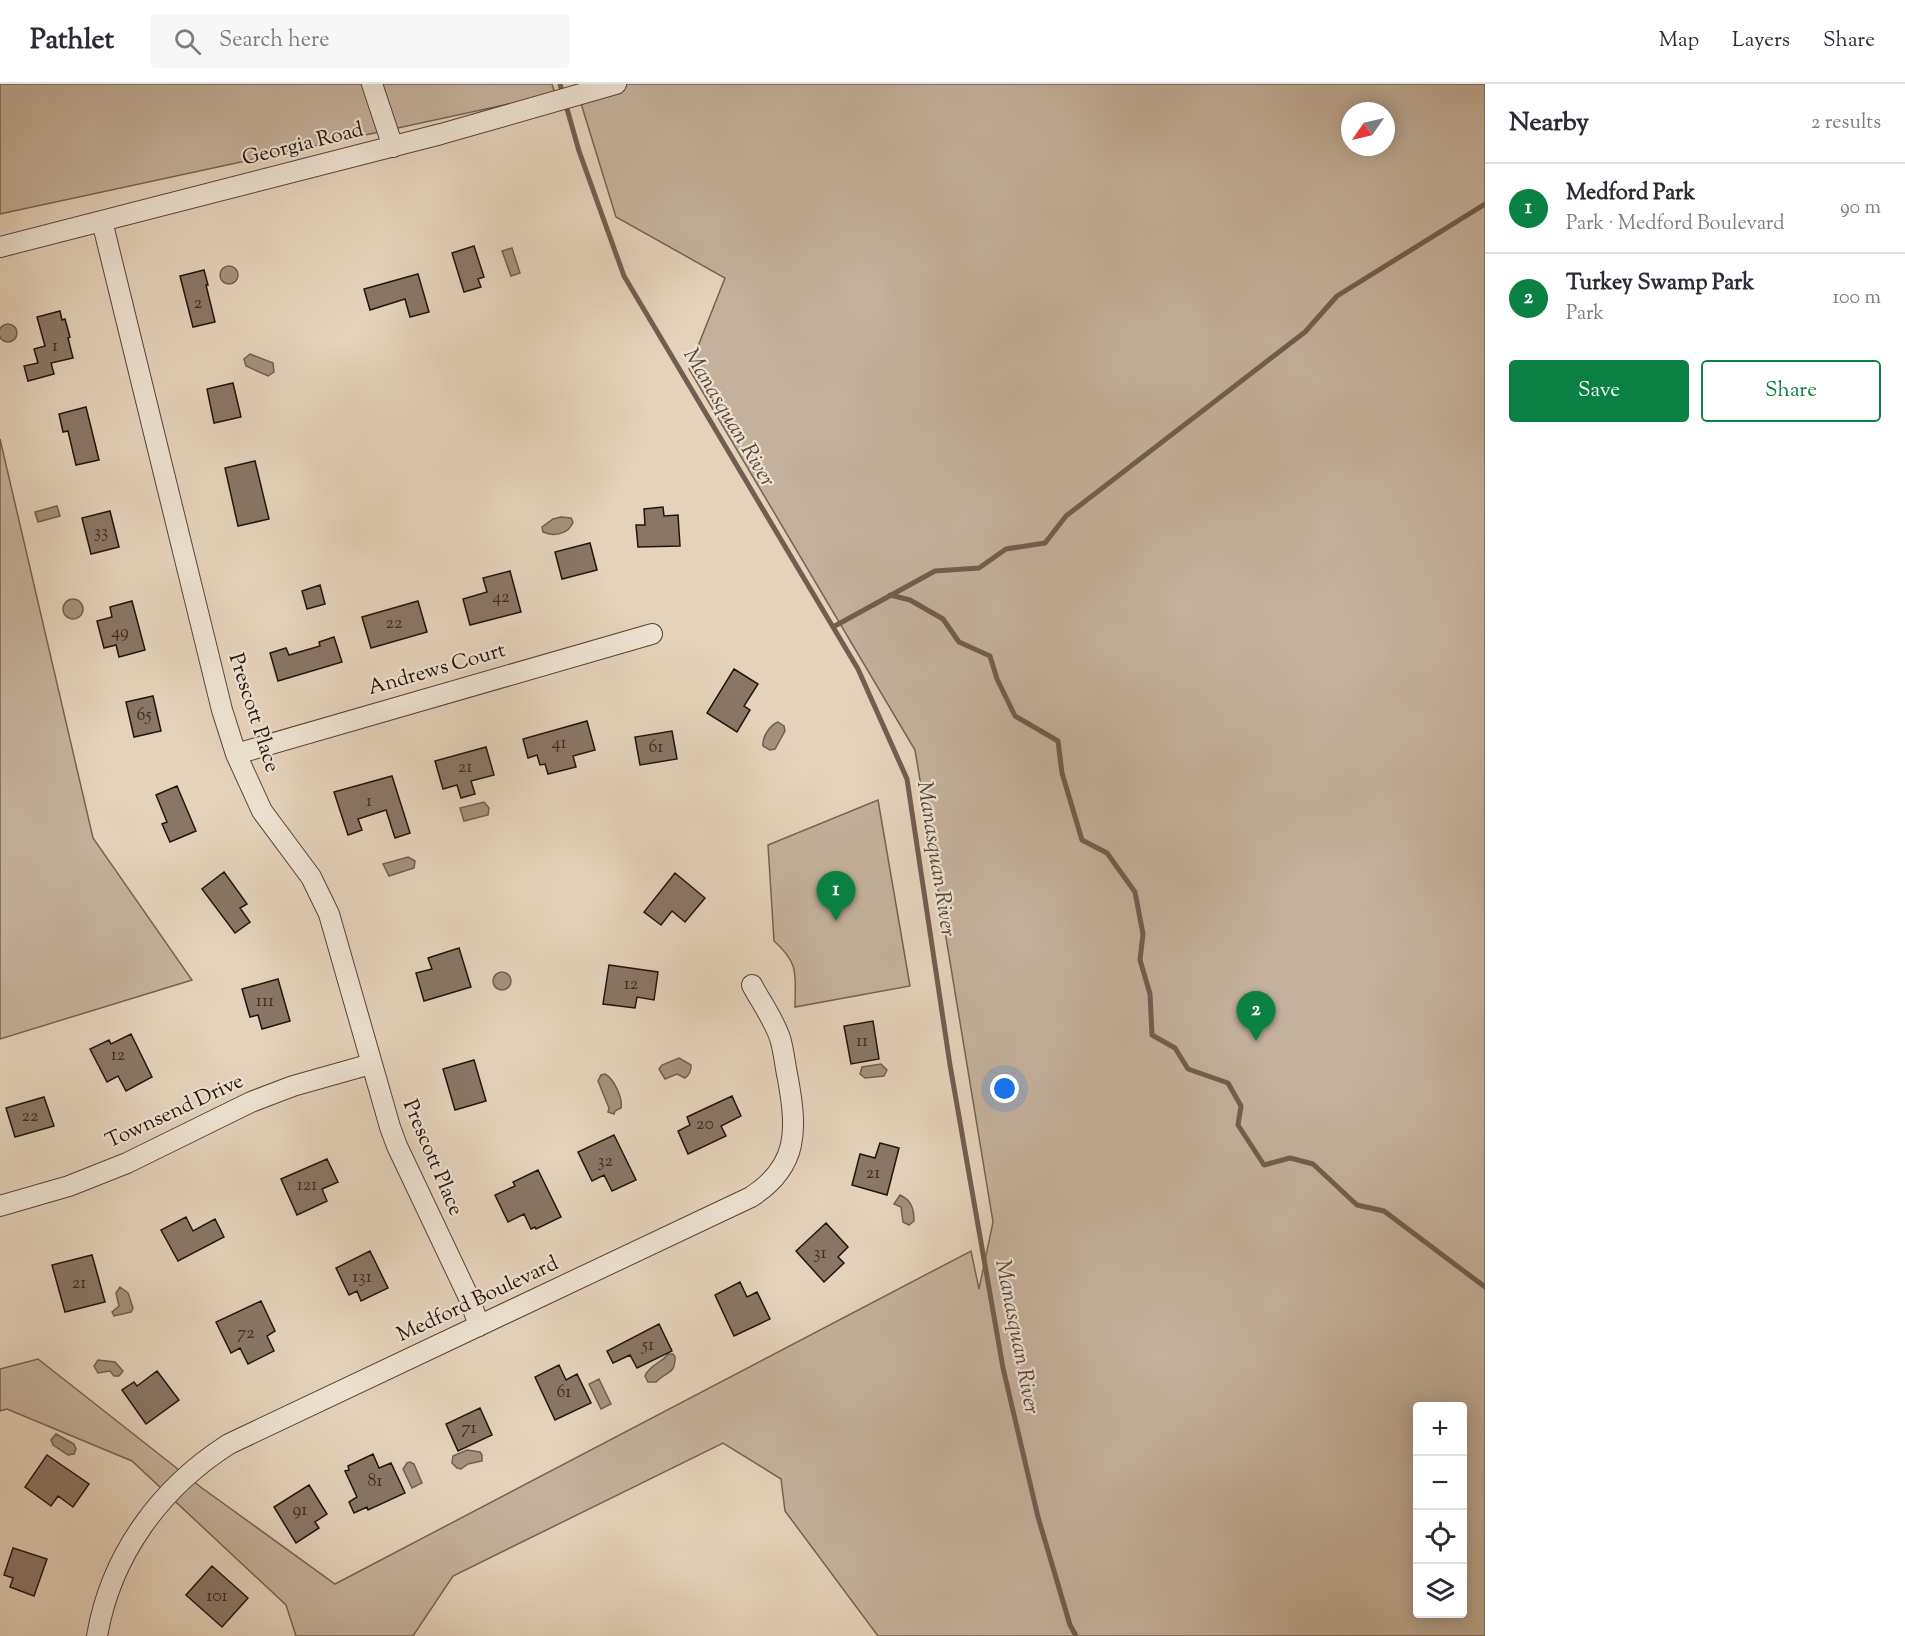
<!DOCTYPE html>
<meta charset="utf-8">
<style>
body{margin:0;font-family:"Sorts Mill Goudy",serif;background:#f7f7f7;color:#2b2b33}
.controls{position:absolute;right:18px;bottom:18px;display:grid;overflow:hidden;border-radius:6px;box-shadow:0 3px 15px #0003}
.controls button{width:54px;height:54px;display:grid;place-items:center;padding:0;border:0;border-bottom:2px solid #e1e1e2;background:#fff;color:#2b2b33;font:30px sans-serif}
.compass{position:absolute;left:1341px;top:18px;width:54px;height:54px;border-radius:50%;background:#fff;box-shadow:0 3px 15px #0003;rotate:236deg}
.you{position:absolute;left:1005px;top:1005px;width:21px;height:21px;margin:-15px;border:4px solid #fff;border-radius:50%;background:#1a73e8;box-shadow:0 0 0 9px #1a73e833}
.badge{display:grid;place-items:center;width:39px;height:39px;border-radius:50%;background:#0b8043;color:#fff;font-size:20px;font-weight:700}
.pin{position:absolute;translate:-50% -50px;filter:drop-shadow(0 2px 3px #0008)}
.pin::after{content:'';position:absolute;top:32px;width:21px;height:18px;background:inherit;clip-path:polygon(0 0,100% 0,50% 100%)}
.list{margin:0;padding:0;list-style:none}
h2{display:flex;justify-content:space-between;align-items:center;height:78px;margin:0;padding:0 24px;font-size:26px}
h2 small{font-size:20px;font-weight:400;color:#7c7c81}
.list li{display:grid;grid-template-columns:39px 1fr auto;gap:18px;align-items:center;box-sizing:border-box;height:90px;padding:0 24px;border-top:2px solid #e1e1e2}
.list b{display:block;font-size:22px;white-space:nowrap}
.list p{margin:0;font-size:20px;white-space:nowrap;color:#7c7c81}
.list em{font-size:20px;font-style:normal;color:#7c7c81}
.actions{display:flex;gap:12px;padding:18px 24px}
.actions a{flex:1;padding:14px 0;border:2px solid #0b8043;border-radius:6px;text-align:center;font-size:21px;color:#0b8043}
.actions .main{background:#0b8043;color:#fff}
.icon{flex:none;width:33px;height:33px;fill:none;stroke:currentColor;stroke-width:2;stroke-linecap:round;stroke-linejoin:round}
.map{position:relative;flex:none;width:1485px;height:1552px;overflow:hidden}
header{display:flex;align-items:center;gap:36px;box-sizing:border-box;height:84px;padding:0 30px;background:#fff;border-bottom:2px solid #e1e1e2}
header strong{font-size:28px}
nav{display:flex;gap:33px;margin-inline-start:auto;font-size:21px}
.search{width:420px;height:54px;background:#f7f7f7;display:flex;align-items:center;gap:15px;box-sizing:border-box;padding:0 21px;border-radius:6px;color:#7c7c81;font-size:22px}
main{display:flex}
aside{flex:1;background:#fff}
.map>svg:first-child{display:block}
.green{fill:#c4b19c;stroke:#756253;stroke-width:1.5;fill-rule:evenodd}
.water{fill:#a3917e;stroke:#715e50;stroke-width:1.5}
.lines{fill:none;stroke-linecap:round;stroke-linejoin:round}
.stream{stroke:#715e50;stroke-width:5}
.building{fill:#897666;stroke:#26120a;stroke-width:1.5}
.street-casing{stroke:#564236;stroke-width:22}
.street{stroke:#ede2d2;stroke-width:20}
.labels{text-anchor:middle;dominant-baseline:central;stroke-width:4.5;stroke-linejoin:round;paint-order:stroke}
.number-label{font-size:18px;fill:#3f2b21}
.street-label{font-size:21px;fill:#26120a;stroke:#ede2d2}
.water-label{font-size:22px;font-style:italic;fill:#584538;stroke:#ede2d2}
</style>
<header>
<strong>Pathlet</strong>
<div class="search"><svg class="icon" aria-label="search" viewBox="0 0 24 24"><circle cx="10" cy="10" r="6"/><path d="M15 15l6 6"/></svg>Search here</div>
<nav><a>Map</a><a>Layers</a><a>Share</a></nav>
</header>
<main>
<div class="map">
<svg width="1485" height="1552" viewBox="0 0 1485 1552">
<rect width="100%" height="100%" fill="#e4d2ba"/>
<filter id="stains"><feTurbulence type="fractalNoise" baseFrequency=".00333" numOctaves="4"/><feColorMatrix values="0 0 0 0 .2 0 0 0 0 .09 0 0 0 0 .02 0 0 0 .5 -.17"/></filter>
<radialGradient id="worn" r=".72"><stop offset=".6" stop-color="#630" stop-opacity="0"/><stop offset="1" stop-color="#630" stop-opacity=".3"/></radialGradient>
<path class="green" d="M0,0h552l3,10 -555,120z
M575,0h910v1552h-607l-93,-125 -4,-32 -58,-36 -270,133 -40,60h-117l-10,-31 -154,-144 -125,-52 -7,2v-42l38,-10 164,129 133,96 636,-333 8,38 14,-67 -78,-472 -226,-381 36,-91 -109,-61zM1350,27h36v36h-36zM1418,1322h44v208h-44z
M0,355l93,399 99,142 -192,59z
M878,716l32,186 -115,21c0,-32 5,-43 -21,-66l-6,-96z"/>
<path class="water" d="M512,164l8,25 -9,3 -9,-25z
M220 191a9 9 0 1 1 18 0a9 9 0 1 1-18 0Z
M-1 249a9 9 0 1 1 18 0a9 9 0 1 1-18 0Z
M250,270l23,9 1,9 -6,4 -22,-10 -2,-7z
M57,422l3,10 -22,6 -3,-10z
M561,433l10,1 2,4c-4,12 -19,15 -30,10l-1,-5 11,-8z
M63 525a10 10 0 1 1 20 0a10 10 0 1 1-20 0Z
M778,638l6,4 1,5 -10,18 -5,1 -7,-4c-1,-9 7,-21 15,-24z
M484,718l5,6 -1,7 -24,6 -4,-13z
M408,773l7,4 -1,7 -25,8 -6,-12z
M493 897a9 9 0 1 1 18 0a9 9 0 1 1-18 0Z
M679,974l12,7c0,6 -1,9 -6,13l-8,-4 -12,5 -6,-10 3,-4z
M881,980l6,6 -3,6 -19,2 -5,-4 2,-7z
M605,990c9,5 18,24 16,34l-6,3 -1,3 -6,-2 1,-4 -11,-27 3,-6z
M900,1111c11,5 14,13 14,26l-5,4 -6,-3 -2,-15 -7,-3z
M120,1203l8,6 5,15 -2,4 -17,4 -2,-4 7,-6 -3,-13z
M668,1270h5l2,3c0,19 -8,13 -19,25h-8l-3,-6c4,-11 17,-13 23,-22z
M98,1276l17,2 8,9 -4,5h-5l-4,-5 -12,2 -4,-7z
M599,1295l12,25 -10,5 -12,-25z
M56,1350l18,10 2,5 -2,5 -6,1 -15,-10 -2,-5z
M467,1366l13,2 2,3v6l-14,3 -7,5 -4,-1 -5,-5 1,-7z
M410,1378l4,2 8,19 -10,5 -9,-19 4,-6z"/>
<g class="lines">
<path class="stream" d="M560,0l19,67 45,125 234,393 49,110 43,286 53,303 35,149 32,108 6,11
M890,511l20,5 33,19 16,23 31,14 7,23 18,37 43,25 4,32 20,67 25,13 28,39 8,42 -3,26 10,34 2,41 23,13 13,21 40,14 13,23 -3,19 26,40 26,-7 23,6 44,41 27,6 101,76
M833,543l102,-56 44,-3 27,-19 39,-6 21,-27 239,-184 32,-36 148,-92"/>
</g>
<path class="building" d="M474,162l10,31 -6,2 3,8 -17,5 -12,-39z
M204,186l4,15h-2l9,37 -22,5 -13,-51z
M418,190l11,38 -19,5 -5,-18 -35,11 -6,-21z
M60,227l2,9 3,-1 5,18 -2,1 5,20 -22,5 3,11 -26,7 -4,-15 14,-3 -4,-14 11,-3 -8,-29z
M233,299l8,34 -27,6 -7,-34z
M86,323l13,53 -23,5 -8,-34 -5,1 -4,-18z
M255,377l14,58 -31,7 -13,-58z
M663,423l1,9 14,-1 2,31 -42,1 -2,-22h9l-1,-16z
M110,427l9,36 -28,7 -9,-36z
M590,459l7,27 -35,9 -7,-27z
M510,487l11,41 -51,13 -7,-26 24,-7 -4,-14z
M320,501l5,19 -18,5 -5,-18z
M132,517l13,49 -26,7 -3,-12 -12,3 -7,-27 15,-4 -2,-10z
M418,517l9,31 -56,16 -9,-31z
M334,553l8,25 -64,19 -8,-28 16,-5 3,7 31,-9 -1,-4z
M734,585l24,15 -14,22 6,4 -13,22 -30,-19z
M153,612l8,35 -27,6 -8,-35z
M587,637l8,29 -22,6 3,11 -28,7 -3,-10 -5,1 -3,-10 -9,3 -5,-19z
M672,647l5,28 -37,6 -5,-28z
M486,663l8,28 -23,6 4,13 -14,4 -4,-13 -14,4 -8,-28z
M392,692l18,57 -15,5 -9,-28 -28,9 4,11 -14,5 -14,-43z
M177,702l19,45 -26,11 -8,-18 5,-2 -11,-27z
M224,788l23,32 -7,4 10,14 -15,11 -33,-44z
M675,789l30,25 -20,24 -13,-11 -11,14 -17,-13z
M459,864l12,39 -47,14 -8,-28 16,-4 -4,-11z
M609,881l49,7 -4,28 -17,-3 -2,11 -32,-4z
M278,895l12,42 -28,8 -4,-14 -8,2 -8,-28z
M873,937l6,38 -28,5 -7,-38z
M131,950l21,43 -26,14 -8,-15 -11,6 -17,-33 19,-9 2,4z
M474,976l12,41 -31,9 -12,-41z
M732,1012l9,20 -20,10 5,10 -38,18 -10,-23 12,-6 -3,-8z
M44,1013l10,29 -39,11 -9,-29z
M614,1051l22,45 -24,11 -8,-16 -12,6 -14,-29z
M880,1059l19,5 -12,47 -35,-10 8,-31 15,4z
M327,1075l11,23 -16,7 5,12 -30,14 -16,-36z
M538,1086l23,47 -25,12 -1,-2 -4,2 -7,-15 -16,8 -13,-27 20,-9 -2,-4z
M186,1133l7,14 22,-12 9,18 -46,24 -17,-31z
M826,1139l22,24 -10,10 6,6 -20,19 -28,-31z
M370,1167l18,37 -27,13 -4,-10 -8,4 -13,-27z
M92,1171l13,47 -40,10 -13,-47z
M740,1198l7,15 10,-5 13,27 -36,17 -19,-41z
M261,1217l14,30 -8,5 7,15 -26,13 -8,-16 -9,5 -15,-31z
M659,1240l13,27 -35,17 -7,-13 -17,8 -6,-12z
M559,1281l7,15 11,-6 14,29 -36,17 -20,-43z
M157,1287l22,29 -33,24 -24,-34 12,-8 3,4z
M480,1324l12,27 -34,16 -12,-27z
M373,1370l6,14 12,-5 14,30 -37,17 -1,-3 -13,6 -5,-11 8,-5 -12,-26 4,-1 -1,-4z
M47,1371l42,29 -16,23 -15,-11 -7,10 -26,-19z
M309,1401l18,29 -12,8 4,6 -23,15 -22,-36z
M13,1464l34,11 -13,37 -24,-9 3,-9 -9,-3z
M212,1482l36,32 -26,29 -36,-32z"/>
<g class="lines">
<g class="street-casing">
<path id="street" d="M372,0l21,63
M102,137l120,489 14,44 26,57 49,66 18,37 61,213 7,19 73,154 9,26
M0,163l441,-113 175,-50
M236,670l416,-120
M0,1122l69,-20 58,-23 124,-61 42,-16 78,-22
M97,1552c14,-81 63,-148 132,-192l522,-247c48,-31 46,-67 37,-118 -3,-13 -4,-28 -8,-41 -6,-18 -19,-36 -28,-53"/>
</g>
<use href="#street" class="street"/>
</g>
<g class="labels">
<g class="number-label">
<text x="198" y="220">2</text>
<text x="55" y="263">1</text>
<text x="101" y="449">33</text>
<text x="501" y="514">42</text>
<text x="394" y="540">22</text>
<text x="120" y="549">49</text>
<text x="144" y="632">65</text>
<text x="559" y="660">41</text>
<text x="656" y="664">61</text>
<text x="465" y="684">21</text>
<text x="369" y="718">1</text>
<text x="631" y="901">12</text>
<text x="265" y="918">111</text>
<text x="862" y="958">11</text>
<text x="118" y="972">12</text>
<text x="30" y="1033">22</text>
<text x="705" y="1041">20</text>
<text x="605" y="1078">32</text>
<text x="873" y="1090">21</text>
<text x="307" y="1102">121</text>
<text x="820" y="1170">31</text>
<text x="362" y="1194">131</text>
<text x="79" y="1200">21</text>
<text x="246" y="1250">72</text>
<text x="648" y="1262">51</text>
<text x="564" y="1309">61</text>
<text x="469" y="1345">71</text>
<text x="375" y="1398">81</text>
<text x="300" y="1427">91</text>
<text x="217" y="1513">101</text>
</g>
<g class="street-label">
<text transform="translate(303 61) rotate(-14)">Georgia Road</text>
<text transform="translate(437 586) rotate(-16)">Andrews Court</text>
<text transform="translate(253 629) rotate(72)">Prescott Place</text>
<text transform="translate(175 1028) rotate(-25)">Townsend Drive</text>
<text transform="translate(432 1074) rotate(67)">Prescott Place</text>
<text transform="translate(478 1216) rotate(-25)">Medford Boulevard</text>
</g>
<g class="water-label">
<text transform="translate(728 334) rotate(59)">Manasquan River</text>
<text transform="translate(935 775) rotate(81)">Manasquan River</text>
<text transform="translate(1016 1253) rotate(79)">Manasquan River</text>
</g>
</g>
<rect width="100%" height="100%" filter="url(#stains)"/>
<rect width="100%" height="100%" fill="url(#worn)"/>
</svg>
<div class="controls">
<button>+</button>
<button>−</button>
<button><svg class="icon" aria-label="locate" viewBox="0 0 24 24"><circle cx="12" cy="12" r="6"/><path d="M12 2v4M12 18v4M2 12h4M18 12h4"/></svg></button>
<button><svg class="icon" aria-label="layers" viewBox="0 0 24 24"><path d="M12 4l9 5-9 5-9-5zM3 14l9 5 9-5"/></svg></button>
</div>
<svg class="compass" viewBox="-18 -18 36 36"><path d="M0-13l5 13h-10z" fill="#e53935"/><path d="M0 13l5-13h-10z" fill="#7c7c81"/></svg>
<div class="you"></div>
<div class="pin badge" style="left:836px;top:837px">1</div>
<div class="pin badge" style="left:1256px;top:957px">2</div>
</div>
<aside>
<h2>Nearby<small>2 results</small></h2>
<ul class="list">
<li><span class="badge">1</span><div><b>Medford Park</b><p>Park · Medford Boulevard</p></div><em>90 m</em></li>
<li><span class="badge">2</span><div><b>Turkey Swamp Park</b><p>Park</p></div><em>100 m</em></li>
</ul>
<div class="actions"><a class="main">Save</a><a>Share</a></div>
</aside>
</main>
